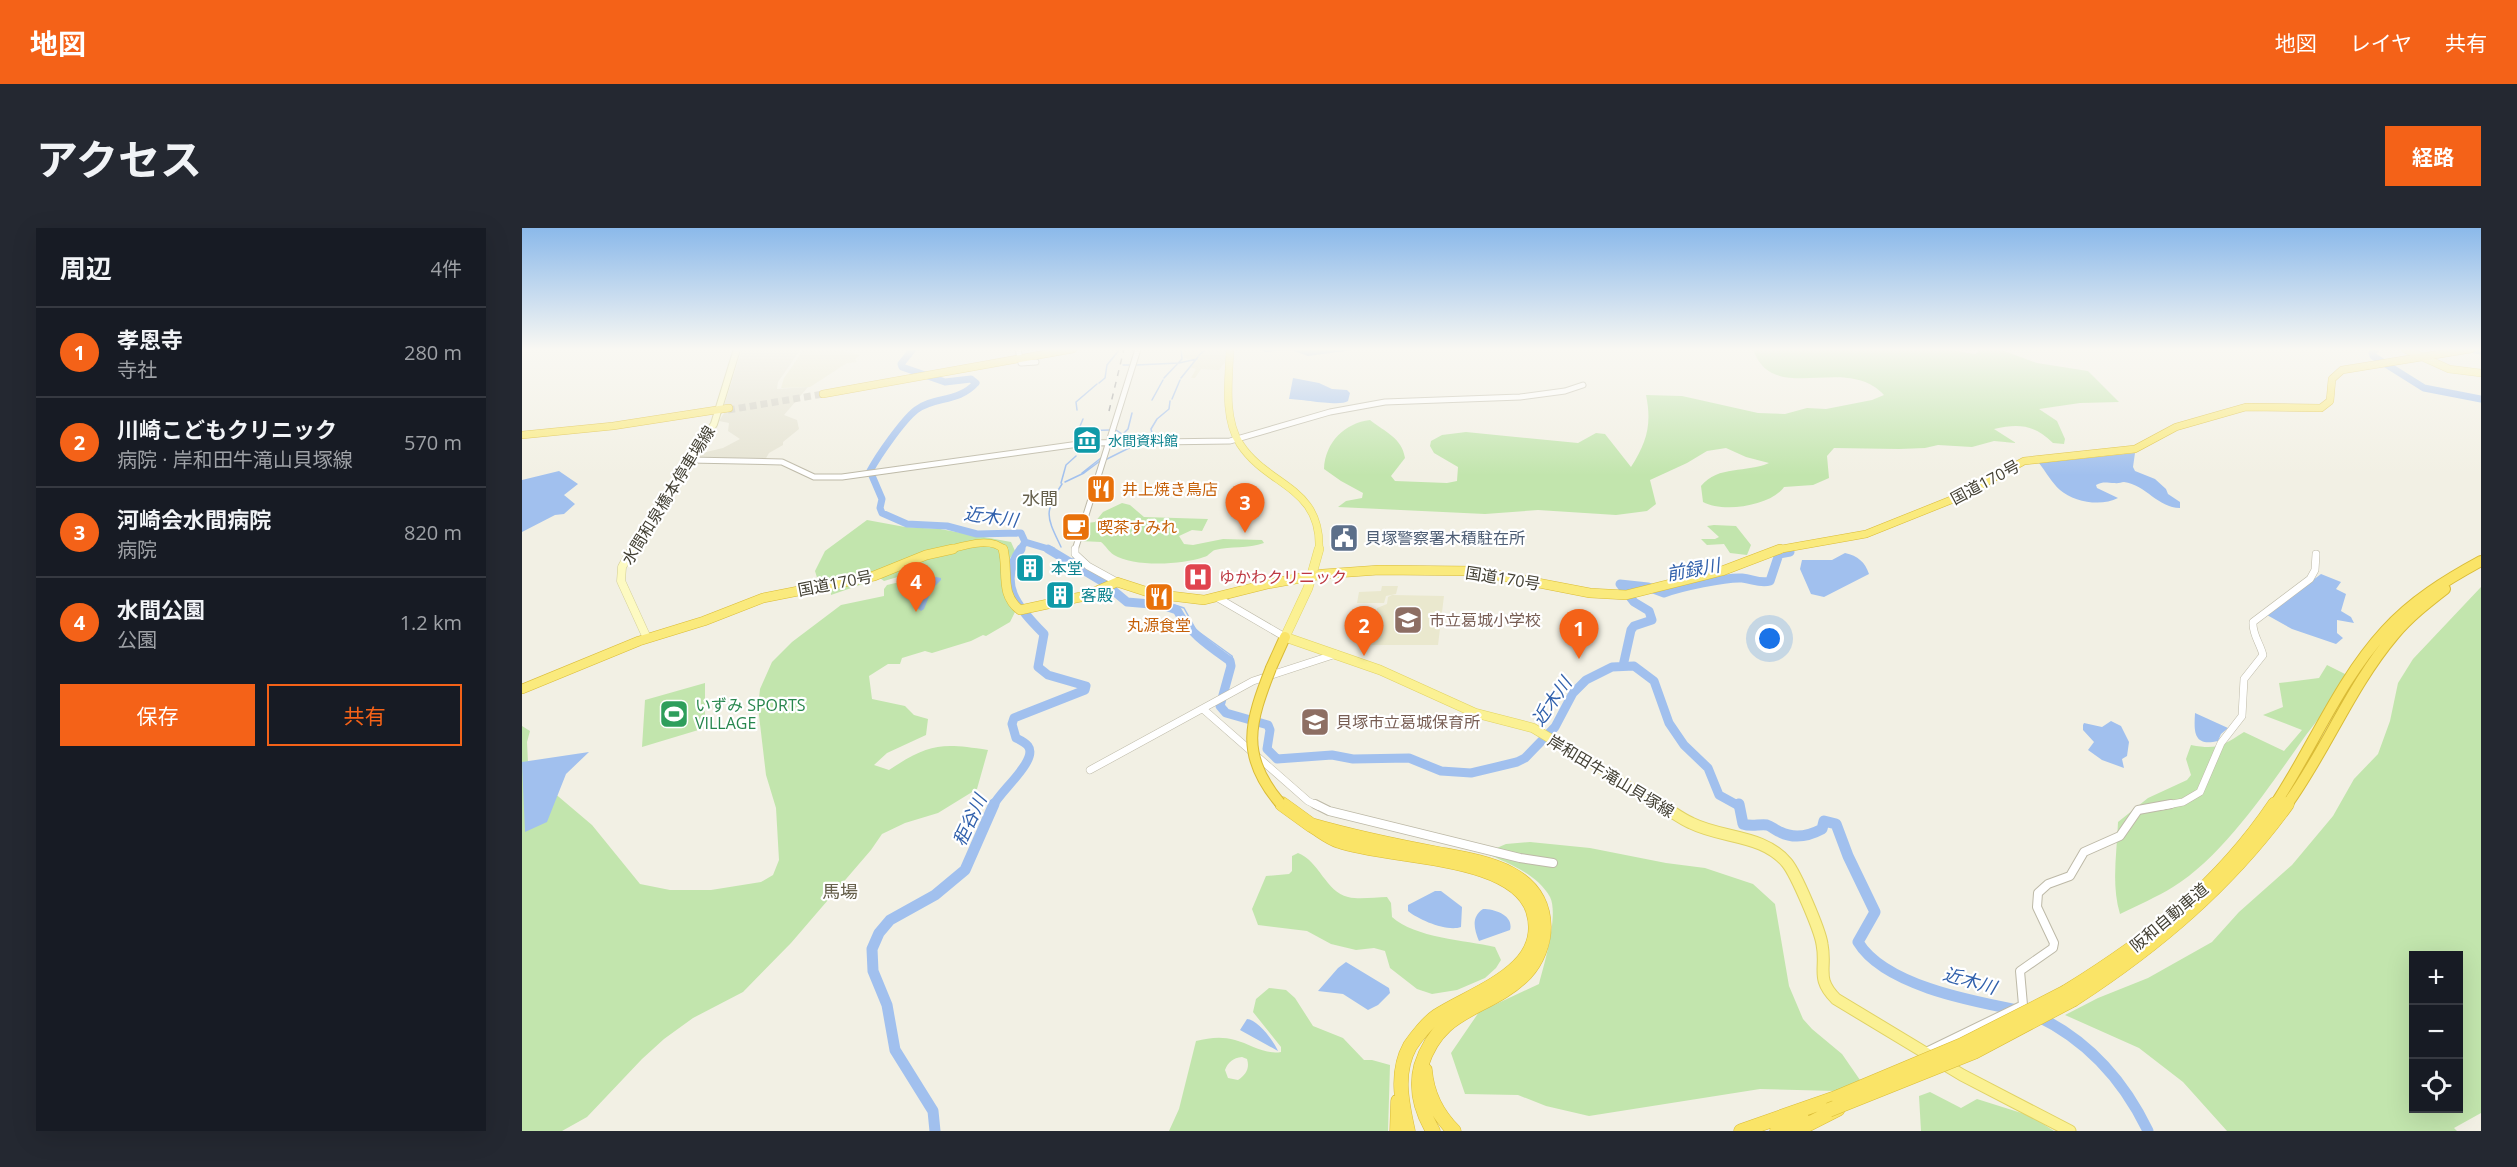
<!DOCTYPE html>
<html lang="ja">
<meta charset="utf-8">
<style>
body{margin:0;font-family:"Open Sans","Noto Sans JP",sans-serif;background:#242831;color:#f1f3f6}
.controls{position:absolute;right:18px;bottom:18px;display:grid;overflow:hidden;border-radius:0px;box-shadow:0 6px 24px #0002}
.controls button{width:54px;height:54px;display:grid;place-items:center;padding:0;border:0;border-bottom:2px solid #363941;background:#171b24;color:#f1f3f6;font:30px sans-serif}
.you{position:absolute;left:1248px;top:411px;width:21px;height:21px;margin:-15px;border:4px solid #fff;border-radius:50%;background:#1a73e8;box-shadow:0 0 0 9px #1a73e833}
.badge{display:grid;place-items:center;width:39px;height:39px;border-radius:50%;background:#f46218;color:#fff;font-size:20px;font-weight:700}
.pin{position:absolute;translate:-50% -50px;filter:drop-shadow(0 2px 3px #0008)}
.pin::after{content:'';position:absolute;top:32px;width:21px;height:18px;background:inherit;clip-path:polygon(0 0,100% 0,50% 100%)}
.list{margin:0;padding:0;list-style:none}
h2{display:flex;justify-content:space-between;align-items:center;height:78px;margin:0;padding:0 24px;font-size:26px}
h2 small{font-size:20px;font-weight:400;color:#9ea1a6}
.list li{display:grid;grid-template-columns:39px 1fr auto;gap:18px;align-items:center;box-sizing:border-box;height:90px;padding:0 24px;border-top:2px solid #363941}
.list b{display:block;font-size:22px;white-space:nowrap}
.list p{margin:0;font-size:20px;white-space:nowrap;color:#9ea1a6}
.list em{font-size:20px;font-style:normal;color:#9ea1a6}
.actions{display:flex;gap:12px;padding:18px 24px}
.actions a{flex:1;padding:14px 0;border:2px solid #f46218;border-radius:0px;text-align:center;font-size:21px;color:#f46218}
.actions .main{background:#f46218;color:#fff}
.icon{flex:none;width:33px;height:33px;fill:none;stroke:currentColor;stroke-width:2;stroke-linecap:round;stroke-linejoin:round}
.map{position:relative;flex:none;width:1959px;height:903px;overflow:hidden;border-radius:0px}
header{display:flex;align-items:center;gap:36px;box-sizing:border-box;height:84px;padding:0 30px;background:#f46218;color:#fff}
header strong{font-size:28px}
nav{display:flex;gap:33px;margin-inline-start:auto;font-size:21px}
.intro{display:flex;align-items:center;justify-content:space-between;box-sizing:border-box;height:144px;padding:0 36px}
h1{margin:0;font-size:42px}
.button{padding:15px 27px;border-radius:0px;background:#f46218;color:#fff;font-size:21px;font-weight:700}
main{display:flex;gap:36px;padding:0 36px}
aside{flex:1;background:#171b24;border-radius:0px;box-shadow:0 6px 24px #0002}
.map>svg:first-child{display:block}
.residential{fill:#e5e3d2}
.education{fill:#eae8ce}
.green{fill:#c2e5ad;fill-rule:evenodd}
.water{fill:#a1c0ee}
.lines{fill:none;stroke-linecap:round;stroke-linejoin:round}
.stream{stroke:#a1c0ee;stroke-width:1.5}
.river-far2{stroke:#a1c0ee;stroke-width:7}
.river-far1{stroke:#a1c0ee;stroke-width:9}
.river{stroke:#a1c0ee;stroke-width:11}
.trunk-tunnel{stroke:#cfcdc1;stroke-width:7;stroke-dasharray:7 4;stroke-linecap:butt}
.tertiary-far2-casing{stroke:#bdb9a7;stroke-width:7}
.tertiary-far1-casing{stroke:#bdb9a7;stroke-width:8}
.tertiary-casing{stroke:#bdb9a7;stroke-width:10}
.secondary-far1-casing{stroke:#d1cc95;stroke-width:8}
.secondary-casing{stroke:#d1cc95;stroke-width:9}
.primary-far2-casing{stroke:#e0d264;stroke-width:8}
.primary-far1-casing{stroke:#e0d264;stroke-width:10}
.primary-casing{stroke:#e0d264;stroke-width:13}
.trunk-far1-casing{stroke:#d9bb37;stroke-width:8}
.trunk-casing{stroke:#d9bb37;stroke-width:10}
.motorway-far1-casing{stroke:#d9bb37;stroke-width:12}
.motorway-casing{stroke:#d9bb37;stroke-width:15}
.tertiary-far2{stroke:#fff;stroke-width:5}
.tertiary-far1{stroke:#fff;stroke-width:7}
.tertiary{stroke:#fff;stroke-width:8}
.secondary-far1{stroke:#fdfac2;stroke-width:6}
.secondary{stroke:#fdfac2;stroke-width:8}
.primary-far2{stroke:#fbf193;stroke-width:7}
.primary-far1{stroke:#fbf193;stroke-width:9}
.primary{stroke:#fbf193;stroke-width:11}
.trunk-far1{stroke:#faea7d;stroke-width:7}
.trunk{stroke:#faea7d;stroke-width:9}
.motorway-far1{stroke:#fae467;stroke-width:10}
.motorway{stroke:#fae467;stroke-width:14}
.rail{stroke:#949494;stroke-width:1.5;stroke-dasharray:6 6;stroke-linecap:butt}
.motorway-bridge-far1-casing{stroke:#d9bb37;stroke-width:12;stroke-linecap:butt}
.motorway-bridge-casing{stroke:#d9bb37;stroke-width:15;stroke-linecap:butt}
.motorway-bridge-far1{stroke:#fae467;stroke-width:10}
.motorway-bridge{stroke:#fae467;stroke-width:14}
.labels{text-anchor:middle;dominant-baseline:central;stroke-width:4.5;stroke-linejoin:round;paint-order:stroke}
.far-culture-label{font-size:14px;fill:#0d838f;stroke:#fff;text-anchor:start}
.street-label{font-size:16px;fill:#434034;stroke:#fff}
.food-label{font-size:16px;fill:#c56008;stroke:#fff;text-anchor:start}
.service-label{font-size:16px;fill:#4e5e75;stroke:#fff;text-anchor:start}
.culture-label{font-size:16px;fill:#0d838f;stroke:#fff;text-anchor:start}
.health-label{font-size:16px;fill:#be3a42;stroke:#fff;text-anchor:start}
.education-label{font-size:16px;fill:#785e54;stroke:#fff;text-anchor:start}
.leisure-label{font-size:16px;fill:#27864d;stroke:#fff;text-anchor:start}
.neighbourhood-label{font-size:18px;fill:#66604c;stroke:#fff}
.water-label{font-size:18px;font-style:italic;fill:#3161ac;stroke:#fff}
</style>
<header>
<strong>地図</strong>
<nav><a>地図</a><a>レイヤ</a><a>共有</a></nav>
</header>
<div class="intro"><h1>アクセス</h1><a class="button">経路</a></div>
<main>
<aside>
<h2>周辺<small>4件</small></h2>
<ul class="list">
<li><span class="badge">1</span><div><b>孝恩寺</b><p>寺社</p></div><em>280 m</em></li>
<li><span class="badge">2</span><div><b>川崎こどもクリニック</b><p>病院 · 岸和田牛滝山貝塚線</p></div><em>570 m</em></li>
<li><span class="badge">3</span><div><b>河崎会水間病院</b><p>病院</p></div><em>820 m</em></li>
<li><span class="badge">4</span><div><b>水間公園</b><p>公園</p></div><em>1.2 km</em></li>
</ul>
<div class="actions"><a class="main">保存</a><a>共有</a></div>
</aside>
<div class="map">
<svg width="1959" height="903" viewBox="0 0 1959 903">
<rect width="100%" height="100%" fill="#f2f0e4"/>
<path class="residential" d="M220,121h59l-23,33 -1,7 31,-2 -24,28 13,5 2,9 -16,13v3l-14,8 -4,7 -69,-2 2,-4 25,-6 17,-9 -12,-8 1,-8 -10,-2 5,-8 1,-7h-1z"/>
<path class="education" d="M282,121h26l30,6 -5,4 2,3 -10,1 -37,24 -29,1 3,-10z
M660,121h44l-1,13 -6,8 -18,-1 -6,9h-4l5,-9 -6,-2 5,-7 -11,-2z
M860,358h16l-2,8 -10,2 -2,7h-27l2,-11 22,-1z
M870,367l52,1 -6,49h-69l8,-37 10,-4 1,-7z"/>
<path class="green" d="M1231,121h193l29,5 6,-5h18l38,14 51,8 31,31 -39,1 -41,6 18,12 8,18 -1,5 -11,-1c-18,-18 -34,-20 -59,-14l22,14 -22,-2 -22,6 -34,-2 -13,3 -26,1 -65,-1 -7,8 2,22 -16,7 -29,2c-13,19 -61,26 -81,15l-2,-16c17,-21 46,-13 68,-23l-23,-6 -20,-9 -19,3 -20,12 -37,17 6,24 -9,7 -31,4 -78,-5 -53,4 -147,-7 8,-6 16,-3 1,-5 -22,-12 -17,-12c1,-27 21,-46 46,-49 15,12 32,18 35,38l-14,18 4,5 52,2 10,-2 1,-14 -24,-14 -4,-7 1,-5 11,-6 24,-3 112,11 18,-10 9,1 26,33c16,-25 21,-43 15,-72l36,1 76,17 27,1 22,-6 19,1 46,-9 12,-5c-38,-42 -112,12 -131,-46z
M600,275l8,2 14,12 64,2 -6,12 -10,-1 -13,6 5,8 9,1 30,-6 39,1 2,3c-16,6 -33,3 -49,7 -4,1 -6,6 -11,7 -22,8 -71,10 -90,-2 -6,-4 -8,-9 -13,-13l-21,-1 7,-18 8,-1 8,-10z
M345,292l38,7 35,2 71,13 4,9 -7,10v20l-6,7 13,24 -5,10 -24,14 -3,-1 -12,6 -39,12 -7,-2 -23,7 -2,6h-12l-19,12 3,23 33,7 9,9 14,4 -2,16 -39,18 -13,12 15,5c41,-27 52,-27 99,-20l-11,39 -39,24 -33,10 -23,11 -11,16 -80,93 -48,49 -50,26 -29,21 -22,20 -55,58 -25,14h-40v-405l8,5 -3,11 1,21 18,23 46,39 48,59 30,6h41l50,-8 12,-7 6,-15 -3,-52 -10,-33 -8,-68 2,-18 12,-27 20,-20 49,-37 43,-9v-7l3,-4 17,-4 -3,-5 -17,5 -4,-3 -49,17v-6l-12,-5 -4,-13 10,-20z
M1192,297l22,1 15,19 -4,10 -17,-2 -6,-9 -17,1 -6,-6h14l4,-2 -12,-11z
M1959,359v526l-27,15 3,3h-230l-44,-49 -44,-34 -74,-33 33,-17 50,-20 64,-36 27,-30 53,-47 41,-49 21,-37 24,-25 12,-33 8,-38 15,-24zM1892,728h44v152h-44z
M1805,437l22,11c-13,22 -28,39 -43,59 -35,49 -81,120 -133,152 -16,10 -35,18 -53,27 -9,-30 -3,-61 -2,-92l30,-24 39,-18 4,-5 -5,-16 5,-14c26,5 31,1 53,-13l40,19 18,-21 -39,-15 20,-8 -4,-24 40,-5z
M183,455v45l-63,19 3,-47z
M1008,614l60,6 76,15 39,5 48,16 22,20 14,82 14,33 9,10 30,25 18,26 -24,11 -76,-2 -171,27 -43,-10 -28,-11 -53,-1 -14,-41 28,-41 60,-28c5,-19 20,-69 11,-87 -13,-23 -42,-34 -65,-44l21,-9z
M776,625c21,8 28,39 50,44 12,3 27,0 39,0l4,6 1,14c23,21 73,23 103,30l6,13 -5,8 -11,10 -28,12 -25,4 -15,-5 -27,-21 -5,-17 -11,-3 -18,2 -25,-6 -24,-13 -49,-6 -6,-16 14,-33 23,-2 3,-3v-15z
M747,760l17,2 9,8 18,28 30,12 21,22h8l18,5 -2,66h-219l10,-22 17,-68c13,-3 25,-5 39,-1 15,4 30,15 46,12v-5l-28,-35 3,-13zM720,829l5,2c3,9 -1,16 -9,21l-10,-2 -3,-8c3,-8 8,-12 17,-13z
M1408,864l31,16 16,-9 54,17 23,15h-133l-2,-35z"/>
<path class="water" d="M738,121h100l-52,7 -17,-6 -26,2z
M771,150l26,5 13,6 15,1 3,3 -2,8c-8,6 -46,-2 -59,-2z
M1613,225l-2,14 2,4 20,8 11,10 2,5 12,8v6c-22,0 -34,-23 -56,-26 -3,0 -6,2 -9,1 -9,0 -11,-2 -19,2l1,3 21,10c-17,9 -44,4 -58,-8 -8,-7 -14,-18 -21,-27z
M37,243l19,13 -14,11 11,9 -11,10 -9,1 -33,17v-52z
M1323,325c13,3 20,9 24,21l-45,23 -13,-3 -11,-25 2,-9h30z
M1799,346l20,8 -5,7 10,5 -5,17 10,6 3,6 -17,-3v13l6,5 -7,6 -44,-15 -25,-14z
M414,349l5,1v2l-9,9 -8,20 -3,2 -5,-4 6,-17 -15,4 -7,-2 3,-7z
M1673,485l33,15 -7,6 -3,7c-25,6 -24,-10 -23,-28z
M1589,493l10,5 8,16 -2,14 -5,3 2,9 -22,-8 -14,-10 6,-8 -11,-12v-5l1,-2 18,4z
M67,524l-23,22 -19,48 -22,10 -3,-70z
M913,663h6l21,16 -1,20c-14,5 -42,-7 -53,-16v-6z
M961,681c13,0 31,7 27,21l-31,11c-5,-12 -8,-24 4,-32z
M824,734l43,26 1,5 -12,12 -10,5 -25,-16 -25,-3 20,-23z
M725,791c10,0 27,22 31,32l-38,-21z"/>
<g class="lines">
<path class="stream" d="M677,127l6,-5
M601,137h7
M614,137l43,-2 18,-4
M642,150l18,-19 -1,-10
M659,150l17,-21
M577,155l6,-5 2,-13 13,-16
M650,171l8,-19
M630,172l11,-20
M555,182l-1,-8 21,-18
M561,191l-5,12 32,-1
M557,204l7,9
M595,212l11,-11 4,-16
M618,212l12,-7 -1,-4 6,-10 12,-10 1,-8
M592,213l8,-7 -6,-4
M559,224l4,-7
M585,231l28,-14
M560,245l19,-15
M543,254l19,-9 16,-12
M539,255l5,-18 10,-9
M539,319c-14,-30 -18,-34 1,-63
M551,330l4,2
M631,370l31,10 12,22 36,26 2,9 -3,1"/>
<path class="river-far2" d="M391,121l-12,15 1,3 43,15 26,-3 5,4c-18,20 -42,13 -60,27 -13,10 -38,46 -46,61l12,28 -2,9 2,5 25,11 40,2 30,8 44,-1 4,9
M1854,121l-4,4 1,3 51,32 57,11
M1948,121l11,2
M503,314l27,8
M498,322l5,-8"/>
<path class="river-far1" d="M526,321l55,33 24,20 35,3 15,5c12,23 32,36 53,51l1,5 -11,40 6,7 42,12 2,5 -3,19 10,10 55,-4 21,4 56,-1 32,13 30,2 46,-11 8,-4 30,-31 18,-34 13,-13 26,-13 22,-1 20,15 15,42 15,22 24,23 11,27 20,11
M1101,438l8,-36 3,-4 18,-6 -3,-9 -15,-9 -14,-18 28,3 16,6c16,-6 62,-16 78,-15 11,1 18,6 28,3l9,-27 11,-2
M471,578c6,-14 46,-46 35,-60 -2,-3 -8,-6 -12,-8l-4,-14 2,-6 71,-28 1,-4 -38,-11 -10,-8 6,-33c-26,-26 -48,-51 -23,-85"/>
<path class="river" d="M1217,576l4,20c8,3 16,0 24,1 4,1 8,5 13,7 14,7 29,4 42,-3l2,-8 12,3 12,32 27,56 -17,30c26,43 113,59 160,68
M1515,788c50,24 87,65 111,115
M413,903l-2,-20 -38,-61 -8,-45 -14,-34 -1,-22 7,-16 11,-13 45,-25 30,-25 29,-66"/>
<path class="trunk-tunnel" d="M206,182l95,-16"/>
<g class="tertiary-far2-casing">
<path id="tertiary-far2" d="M496,121l3,14 15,-1
M168,232l92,2 32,15h28l244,-34 144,-2 100,-29 55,-10 135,-5 45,-6 18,-6
M553,322l63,-201"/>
</g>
<g class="tertiary-far1-casing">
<path id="tertiary-far1" d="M553,321v5l13,12 29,16
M696,370l67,39
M681,481l105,92 10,5
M568,542l163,-89 83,-27
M1640,578l21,-4 17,-10 21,-49 21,-27 2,-37 19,-24c-3,-12 -11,-21 -10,-33l57,-43 5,-9 1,-16"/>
</g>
<g class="tertiary-casing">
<path id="tertiary" d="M793,576l14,7 191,47 33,5
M1402,825l99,-48 -3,-34 33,-23 1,-5 -17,-36 1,-14 10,-9 22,-8 14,-24 36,-16 18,-26 33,-6"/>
</g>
<g class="secondary-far1-casing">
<path id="secondary-far1" d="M109,322l83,-126 23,-75"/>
</g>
<g class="secondary-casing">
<path id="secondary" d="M110,321l-10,18 -1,14 26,57"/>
</g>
<g class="primary-far2-casing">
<path id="primary-far2" d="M708,121c-1,30 -7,68 10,95 28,43 82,42 79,106
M1883,121l44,20 32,4"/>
</g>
<g class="primary-far1-casing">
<path id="primary-far1" d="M797,321l-11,39 -23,49 95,33 95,43 58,15 129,78"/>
</g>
<g class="primary-casing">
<path id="primary" d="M1137,576c11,6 21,14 32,19 32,16 72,11 96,40 9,11 33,67 35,81 5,25 -7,34 14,55l126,76 108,56"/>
</g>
<g class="trunk-far1-casing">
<path id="trunk-far1" d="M301,166l250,-45
M0,207l91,-9 116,-18
M425,322c16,-4 44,-14 57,0
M1254,322l90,-16 95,-38 63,-35 111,-12 41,-22 70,-20 75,1 9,-7 2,-22 10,-9 129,-21"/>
</g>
<g class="trunk-casing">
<path id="trunk" d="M481,321c6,22 -4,45 17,61l65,-14 32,-14 37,12 50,6 64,-16 55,-10 56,-4 97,1 114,22 36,2 96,-24 58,-22
M0,461l117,-48 65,-20 59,-23 111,-22 52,-21 27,-6"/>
</g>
<g class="motorway-far1-casing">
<path id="motorway-far1" d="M749,440l14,-31
M758,575l4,3
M1752,578c38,-57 65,-125 111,-175 27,-30 61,-51 96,-70
M1764,578c40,-55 64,-119 108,-171 15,-18 33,-32 51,-46"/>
</g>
<g class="motorway-casing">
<path id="motorway" d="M760,576l29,21
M1544,764c84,-52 153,-105 209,-188
M1552,771c83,-54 155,-115 213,-195
M903,842c2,25 12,44 29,61
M875,903l1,-30
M886,903c-6,-28 -13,-58 2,-85 6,-9 18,-24 27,-30 37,-24 114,-46 96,-105 -18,-58 -145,-52 -194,-70 -10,-3 -19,-11 -28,-16 42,12 85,21 128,29 43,8 104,16 105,73 0,16 -7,34 -18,46 -38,39 -86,32 -105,93 -6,23 0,45 12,65
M1219,903l97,-34
M1255,903l26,-11
M1273,903l43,-22"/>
</g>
<use href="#tertiary-far2" class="tertiary-far2"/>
<use href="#tertiary-far1" class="tertiary-far1"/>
<use href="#tertiary" class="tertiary"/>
<use href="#secondary-far1" class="secondary-far1"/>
<use href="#secondary" class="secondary"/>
<use href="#primary-far2" class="primary-far2"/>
<use href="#primary-far1" class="primary-far1"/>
<use href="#primary" class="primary"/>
<use href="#trunk-far1" class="trunk-far1"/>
<use href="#trunk" class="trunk"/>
<use href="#motorway-far1" class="motorway-far1"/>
<use href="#motorway" class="motorway"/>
<path class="rail" d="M587,183l15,-62"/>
<g class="motorway-bridge-far1-casing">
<path id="motorway-bridge-far1" d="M749,440c-21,54 -32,87 9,135"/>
</g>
<g class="motorway-bridge-casing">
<path id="motorway-bridge" d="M1316,869l124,-52 104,-53
M1307,882l145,-58 100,-53"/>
</g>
<use href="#motorway-bridge-far1" class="motorway-bridge-far1"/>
<use href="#motorway-bridge" class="motorway-bridge"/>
</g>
<linearGradient id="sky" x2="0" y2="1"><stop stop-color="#8bb9ea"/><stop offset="0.49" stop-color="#f9f8f3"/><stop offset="1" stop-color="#f9f8f3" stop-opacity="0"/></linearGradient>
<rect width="1959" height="247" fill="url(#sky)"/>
<defs>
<g id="museum-square" transform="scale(1.5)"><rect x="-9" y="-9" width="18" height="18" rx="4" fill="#0f9aa8" stroke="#fff"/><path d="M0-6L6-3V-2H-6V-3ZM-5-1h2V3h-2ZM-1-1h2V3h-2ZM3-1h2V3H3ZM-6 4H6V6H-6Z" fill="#fff"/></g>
<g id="restaurant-square" transform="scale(1.5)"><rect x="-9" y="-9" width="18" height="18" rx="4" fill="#e8710a" stroke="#fff"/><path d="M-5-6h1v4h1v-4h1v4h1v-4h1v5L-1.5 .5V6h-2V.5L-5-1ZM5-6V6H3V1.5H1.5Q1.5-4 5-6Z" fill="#fff"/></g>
<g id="cafe-square" transform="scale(1.5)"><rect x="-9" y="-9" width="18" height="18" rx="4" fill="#e8710a" stroke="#fff"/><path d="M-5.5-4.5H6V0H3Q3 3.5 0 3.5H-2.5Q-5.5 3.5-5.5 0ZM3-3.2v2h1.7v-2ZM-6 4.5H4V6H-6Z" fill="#fff"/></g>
<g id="civic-square" transform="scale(1.5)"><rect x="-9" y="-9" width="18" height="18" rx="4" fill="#5c6f8a" stroke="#fff"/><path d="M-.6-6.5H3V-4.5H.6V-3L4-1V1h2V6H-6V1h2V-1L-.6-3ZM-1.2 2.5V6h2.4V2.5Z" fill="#fff"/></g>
<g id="building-square" transform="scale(1.5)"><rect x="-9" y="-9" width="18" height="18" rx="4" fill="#0f9aa8" stroke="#fff"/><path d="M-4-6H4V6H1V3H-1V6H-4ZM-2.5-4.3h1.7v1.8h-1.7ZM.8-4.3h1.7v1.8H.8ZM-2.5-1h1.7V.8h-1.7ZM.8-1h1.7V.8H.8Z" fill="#fff"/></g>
<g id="hospital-square" transform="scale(1.5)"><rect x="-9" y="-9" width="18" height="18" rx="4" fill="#e0444e" stroke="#fff"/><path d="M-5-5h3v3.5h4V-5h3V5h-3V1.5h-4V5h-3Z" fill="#fff"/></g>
<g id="school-square" transform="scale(1.5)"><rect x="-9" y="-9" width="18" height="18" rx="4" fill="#8d6e63" stroke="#fff"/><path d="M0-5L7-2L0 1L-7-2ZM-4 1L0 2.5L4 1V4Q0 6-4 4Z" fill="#fff"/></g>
<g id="stadium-square" transform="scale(1.5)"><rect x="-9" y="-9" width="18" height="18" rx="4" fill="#2e9e5b" stroke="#fff"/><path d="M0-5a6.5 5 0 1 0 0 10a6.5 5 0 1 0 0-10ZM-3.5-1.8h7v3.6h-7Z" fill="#fff"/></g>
</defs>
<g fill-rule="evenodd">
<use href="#museum-square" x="565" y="212"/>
<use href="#restaurant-square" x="579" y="261"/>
<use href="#cafe-square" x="554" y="299"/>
<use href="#civic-square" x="822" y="310"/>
<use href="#building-square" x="508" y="340"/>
<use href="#hospital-square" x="676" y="349"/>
<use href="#building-square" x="538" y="367"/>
<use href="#restaurant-square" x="637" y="369"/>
<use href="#school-square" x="886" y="392"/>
<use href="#stadium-square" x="152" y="486"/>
<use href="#school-square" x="793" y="494"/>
</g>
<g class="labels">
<g class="far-culture-label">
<text x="586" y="212">水間資料館</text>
</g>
<g class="street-label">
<text transform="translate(1463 254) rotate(-28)">国道170号</text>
<text transform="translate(146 267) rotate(-58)">水間和泉橋本停車場線</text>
<text transform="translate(981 350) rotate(9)">国道170号</text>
<text transform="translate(313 355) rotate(-11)">国道170号</text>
<text transform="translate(1089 548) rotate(31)">岸和田牛滝山貝塚線</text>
<text transform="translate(1647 689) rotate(-40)">阪和自動車道</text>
</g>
<g class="food-label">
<text x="600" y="261">井上焼き鳥店</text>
<text x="575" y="299">喫茶すみれ</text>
<text x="637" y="397" text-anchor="middle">丸源食堂</text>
</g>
<g class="service-label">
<text x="843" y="310">貝塚警察署木積駐在所</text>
</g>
<g class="culture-label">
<text x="529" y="340">本堂</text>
<text x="559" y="367">客殿</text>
</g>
<g class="health-label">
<text x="697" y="349">ゆかわクリニック</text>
</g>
<g class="education-label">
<text x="907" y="392">市立葛城小学校</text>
<text x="814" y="494">貝塚市立葛城保育所</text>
</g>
<g class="leisure-label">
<text x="173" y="477">いずみ SPORTS<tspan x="173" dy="18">VILLAGE</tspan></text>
</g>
<g class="neighbourhood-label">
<text x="518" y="270">水間</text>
<text x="318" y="663">馬場</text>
</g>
<g class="water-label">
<text transform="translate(469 288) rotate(8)">近木川</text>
<text transform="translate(1171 341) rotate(-10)">前録川</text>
<text transform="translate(1029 473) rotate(-55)">近木川</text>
<text transform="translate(447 592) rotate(-65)">秬谷川</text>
<text transform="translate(1448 752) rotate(16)">近木川</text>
</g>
</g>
</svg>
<div class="controls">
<button>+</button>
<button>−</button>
<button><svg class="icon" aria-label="locate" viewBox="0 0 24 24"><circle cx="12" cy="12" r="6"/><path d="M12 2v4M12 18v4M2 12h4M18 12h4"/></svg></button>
</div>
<div class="you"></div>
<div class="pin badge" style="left:1057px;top:431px">1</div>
<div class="pin badge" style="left:842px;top:428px">2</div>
<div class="pin badge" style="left:723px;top:305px">3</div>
<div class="pin badge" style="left:394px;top:384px">4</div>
</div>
</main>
